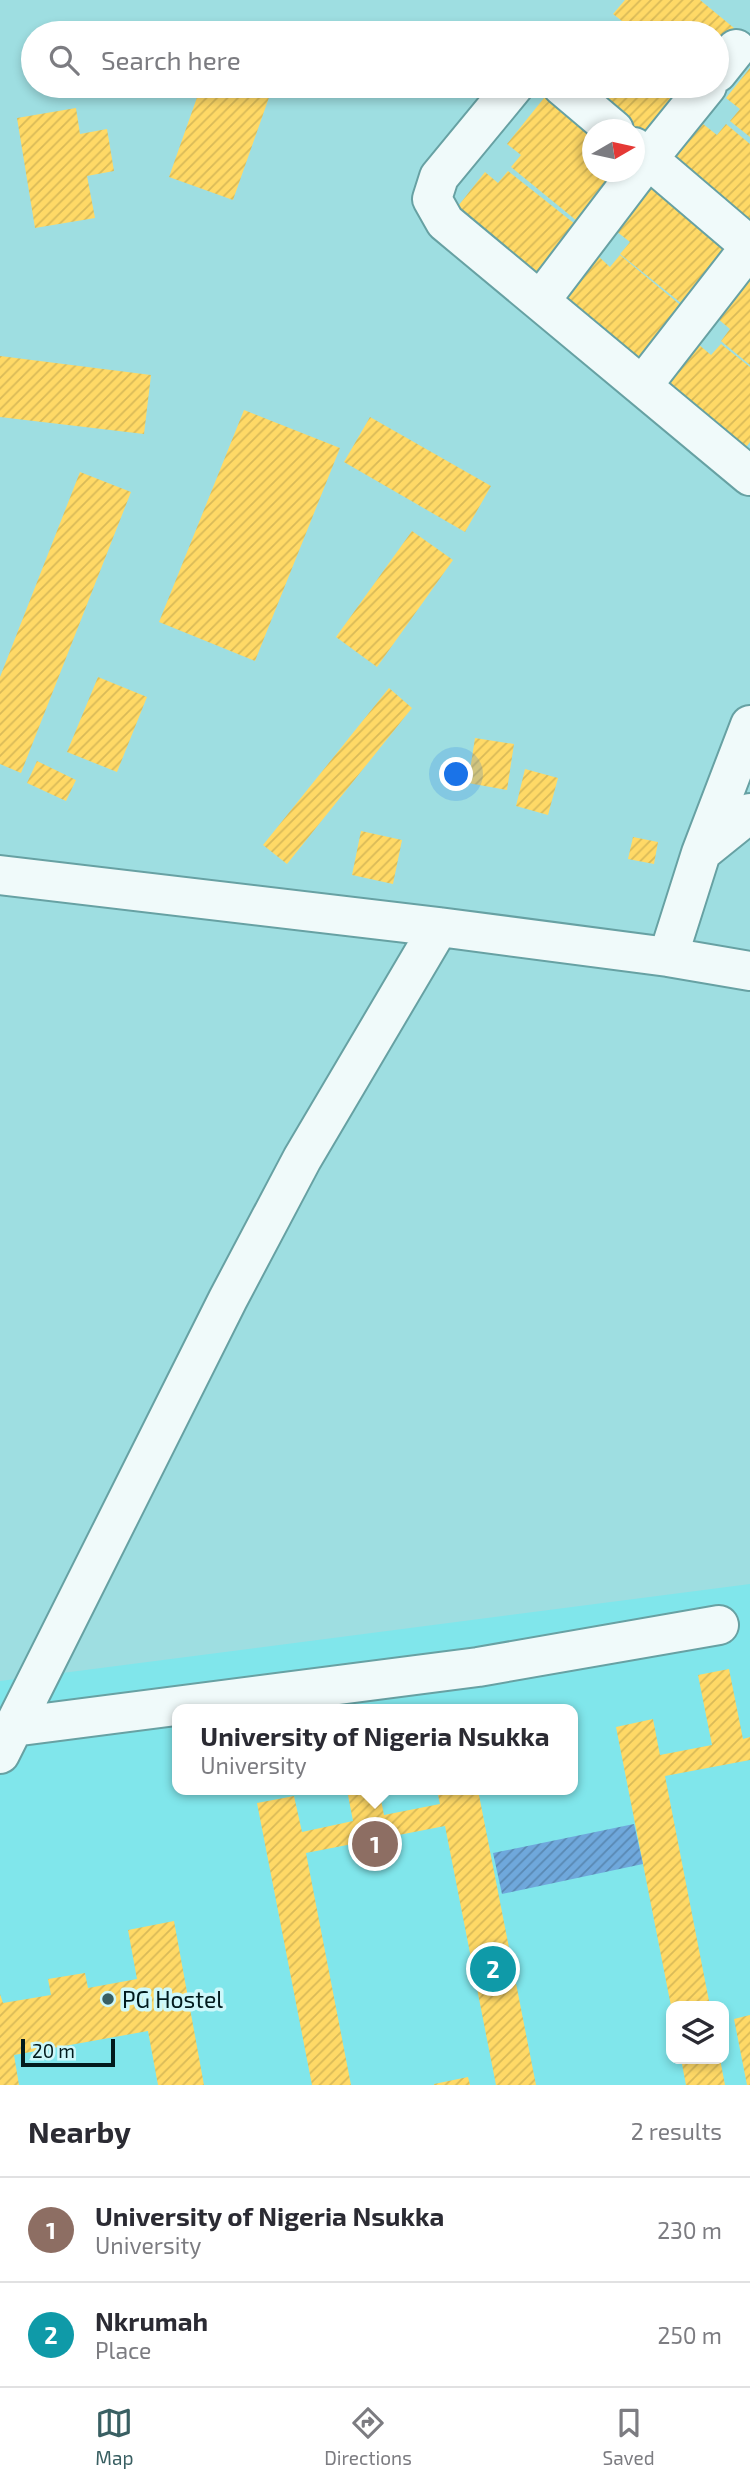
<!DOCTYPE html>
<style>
body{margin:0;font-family:"Exo 2",sans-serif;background:#f7f7f7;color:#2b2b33}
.controls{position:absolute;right:21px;bottom:21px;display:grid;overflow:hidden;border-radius:14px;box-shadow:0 4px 10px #0003}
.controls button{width:63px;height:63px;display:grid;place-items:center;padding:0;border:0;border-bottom:2px solid #e1e1e2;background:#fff;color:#2b2b33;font:35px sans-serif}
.compass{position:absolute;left:582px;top:119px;width:63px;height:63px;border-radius:50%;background:#fff;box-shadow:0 4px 10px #0003;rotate:81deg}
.scale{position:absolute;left:21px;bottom:18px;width:94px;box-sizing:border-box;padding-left:7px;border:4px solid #021b1d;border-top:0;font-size:19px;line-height:24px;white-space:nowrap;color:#021b1d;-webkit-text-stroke:5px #cef8fa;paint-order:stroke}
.you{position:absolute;left:457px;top:775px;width:24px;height:24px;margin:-18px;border:5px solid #fff;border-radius:50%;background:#1a73e8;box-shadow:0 0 0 10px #1a73e833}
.badge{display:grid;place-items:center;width:46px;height:46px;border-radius:50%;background:#395f62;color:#fff;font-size:23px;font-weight:700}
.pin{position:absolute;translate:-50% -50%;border:4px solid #fff;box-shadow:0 2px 7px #0006}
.popup{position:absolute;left:172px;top:1704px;width:406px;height:91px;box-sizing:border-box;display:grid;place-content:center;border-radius:14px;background:#fff;filter:drop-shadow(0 2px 5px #0005);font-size:23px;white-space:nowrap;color:#7c7c81}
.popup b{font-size:26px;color:#2b2b33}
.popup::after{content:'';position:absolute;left:50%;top:100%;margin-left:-14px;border:14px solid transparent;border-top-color:#fff}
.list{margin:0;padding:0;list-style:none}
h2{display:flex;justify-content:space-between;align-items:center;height:91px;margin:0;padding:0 28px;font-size:30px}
h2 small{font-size:23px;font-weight:400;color:#7c7c81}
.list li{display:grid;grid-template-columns:46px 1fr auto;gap:21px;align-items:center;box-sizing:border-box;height:105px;padding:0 28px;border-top:2px solid #e1e1e2}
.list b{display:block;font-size:26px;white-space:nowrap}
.list p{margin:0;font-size:23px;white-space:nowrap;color:#7c7c81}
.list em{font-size:23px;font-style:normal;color:#7c7c81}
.icon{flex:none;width:38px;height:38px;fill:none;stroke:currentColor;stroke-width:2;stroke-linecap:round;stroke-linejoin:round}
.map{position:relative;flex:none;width:750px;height:2085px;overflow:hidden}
.search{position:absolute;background:#fff;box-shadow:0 4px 10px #0003;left:21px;right:21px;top:21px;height:77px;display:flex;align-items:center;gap:18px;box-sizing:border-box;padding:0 24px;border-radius:38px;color:#7c7c81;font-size:26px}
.sheet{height:301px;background:#fff}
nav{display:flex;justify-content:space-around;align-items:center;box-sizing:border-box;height:98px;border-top:2px solid #e1e1e2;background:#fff;font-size:19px;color:#7c7c81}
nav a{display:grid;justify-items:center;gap:4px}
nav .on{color:#395f62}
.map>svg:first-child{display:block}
.built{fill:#80e6eb;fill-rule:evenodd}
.homes{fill:url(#homes-hatch)}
.schools{fill:url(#schools-hatch)}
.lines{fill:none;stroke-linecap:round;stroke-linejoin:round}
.minor-casing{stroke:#67a1a3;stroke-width:42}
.minor{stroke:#f0fafa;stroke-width:38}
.poi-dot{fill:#395f62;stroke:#cef8fa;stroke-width:2.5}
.labels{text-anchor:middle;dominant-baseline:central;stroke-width:7;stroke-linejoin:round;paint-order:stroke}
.poi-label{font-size:23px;fill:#021b1d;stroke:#cef8fa;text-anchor:start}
</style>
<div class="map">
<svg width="750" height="2085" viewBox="0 0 750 2085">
<defs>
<pattern id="homes-hatch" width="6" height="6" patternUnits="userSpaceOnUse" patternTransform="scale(1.75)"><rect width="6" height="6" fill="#ffd966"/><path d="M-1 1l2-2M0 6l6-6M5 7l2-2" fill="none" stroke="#d9ba58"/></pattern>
<pattern id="schools-hatch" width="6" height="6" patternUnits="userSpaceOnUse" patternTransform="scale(1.75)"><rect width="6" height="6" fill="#6fa8dc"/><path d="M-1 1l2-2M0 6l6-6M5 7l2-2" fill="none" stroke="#5988b2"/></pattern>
</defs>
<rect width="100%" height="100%" fill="#9edee1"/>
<path class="built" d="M750,1584v501h-750v-404zM177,1709h396v81h-396zM671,2006h53v53h-53z"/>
<path class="homes" d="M625,0h75l34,28 -17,21v-16h-96l6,-8 -14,-11z
M223,23l27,10h-31z
M750,68v69l-20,-16 10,-12 -14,-11z
M201,86h72l-40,114 -64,-23z
M573,86h103l6,5 -41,51z
M548,93l44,37v42h25l-40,49 -66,-54 10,-12 -14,-11z
M76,108l4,26 27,-5 7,42 -27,5 8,42 -60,10 -18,-110z
M703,124l14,11 9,-11 24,20v84l-79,-65z
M508,171l67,53 -44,56 -80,-65 34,-43 13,11z
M657,180l79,65 -50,62 -66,-53 10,-12 -14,-11z
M597,255l13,12 10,-12 65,54 -50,62 -79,-65z
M750,277v88l-29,-24 9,-12 -13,-11z
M698,344l13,11 10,-11 29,23v75l-14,18 -79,-65z
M0,356l151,19 -7,59 -144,-17z
M244,410l96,38 -85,213 -96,-39z
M370,417l121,69 -26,46 -121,-70z
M80,472l51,20 -110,281 -21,-9v-87z
M412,531l41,29 -76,107 -41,-30z
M98,677l49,20 -30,75 -50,-20z
M389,688l23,20 -125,156 -24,-19z
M475,738l39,6 -7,46 -39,-7z
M37,761l39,19 -10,21 -39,-18z
M525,769l33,9 -10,37 -32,-9z
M361,831l41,9 -9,44 -41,-9z
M633,837l25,5 -4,22 -26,-5z
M729,1669l14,70 7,-2v23l-85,16 45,230h-39l-55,-279 37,-8 7,36 52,-10 -14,-70z
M347,1790h32l5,25 56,-11 -3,-14h41l58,295h-40l-51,-259 -139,27 45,232h-39l-55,-282 37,-7 8,36 51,-11z
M174,1921l30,164h-46l-10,-54 -134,24 5,30h-19v-91l3,9 48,-8 -3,-16 37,-6 3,15 49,-9 -9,-49z
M750,2015v70h-3l-13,-66z
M681,2059h39l5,26h-39z
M468,2077l2,8h-36v-1z"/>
<path class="schools" d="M634,1824l9,40 -141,30 -9,-41z"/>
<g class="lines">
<g class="minor-casing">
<path id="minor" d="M717,73l19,-24
M514,86l-75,91 -7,22 13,23 305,254
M562,86l52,44
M634,147l116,99
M540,301l108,-142 59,-73
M642,386l108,-139
M703,851l47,-38
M0,875l439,52 229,30 82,14
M668,957l33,-104 49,-128
M13,1727l465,-60 241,-42
M0,1754l228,-455 74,-140 137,-232"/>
</g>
<use href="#minor" class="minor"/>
</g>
<circle class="poi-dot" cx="108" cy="1999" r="7"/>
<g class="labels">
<g class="poi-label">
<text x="122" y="1999">PG Hostel</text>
</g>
</g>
</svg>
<div class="controls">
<button><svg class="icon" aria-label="layers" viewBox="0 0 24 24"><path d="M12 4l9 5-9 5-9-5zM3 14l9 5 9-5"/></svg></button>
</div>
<svg class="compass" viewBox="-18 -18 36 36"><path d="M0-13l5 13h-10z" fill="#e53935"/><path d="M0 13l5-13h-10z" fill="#7c7c81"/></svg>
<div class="scale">20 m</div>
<div class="you"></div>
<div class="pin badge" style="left:375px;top:1844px;background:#8d6e63">1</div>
<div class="popup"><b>University of Nigeria Nsukka</b>University</div>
<div class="pin badge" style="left:493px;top:1969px;background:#0f9aa8">2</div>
<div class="search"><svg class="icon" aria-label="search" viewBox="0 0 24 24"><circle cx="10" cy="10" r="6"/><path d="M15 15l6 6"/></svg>Search here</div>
</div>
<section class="sheet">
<h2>Nearby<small>2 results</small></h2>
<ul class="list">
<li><span class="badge" style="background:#8d6e63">1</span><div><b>University of Nigeria Nsukka</b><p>University</p></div><em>230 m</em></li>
<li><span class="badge" style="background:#0f9aa8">2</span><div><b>Nkrumah</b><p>Place</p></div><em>250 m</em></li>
</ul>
</section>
<nav>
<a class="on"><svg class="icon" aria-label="map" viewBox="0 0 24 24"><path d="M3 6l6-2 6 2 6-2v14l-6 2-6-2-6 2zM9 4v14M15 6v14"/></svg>Map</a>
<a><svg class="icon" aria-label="directions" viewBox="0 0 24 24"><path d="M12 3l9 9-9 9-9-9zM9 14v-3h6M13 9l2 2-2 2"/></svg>Directions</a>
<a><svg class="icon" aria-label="saved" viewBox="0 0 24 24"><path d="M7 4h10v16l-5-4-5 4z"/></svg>Saved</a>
</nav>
